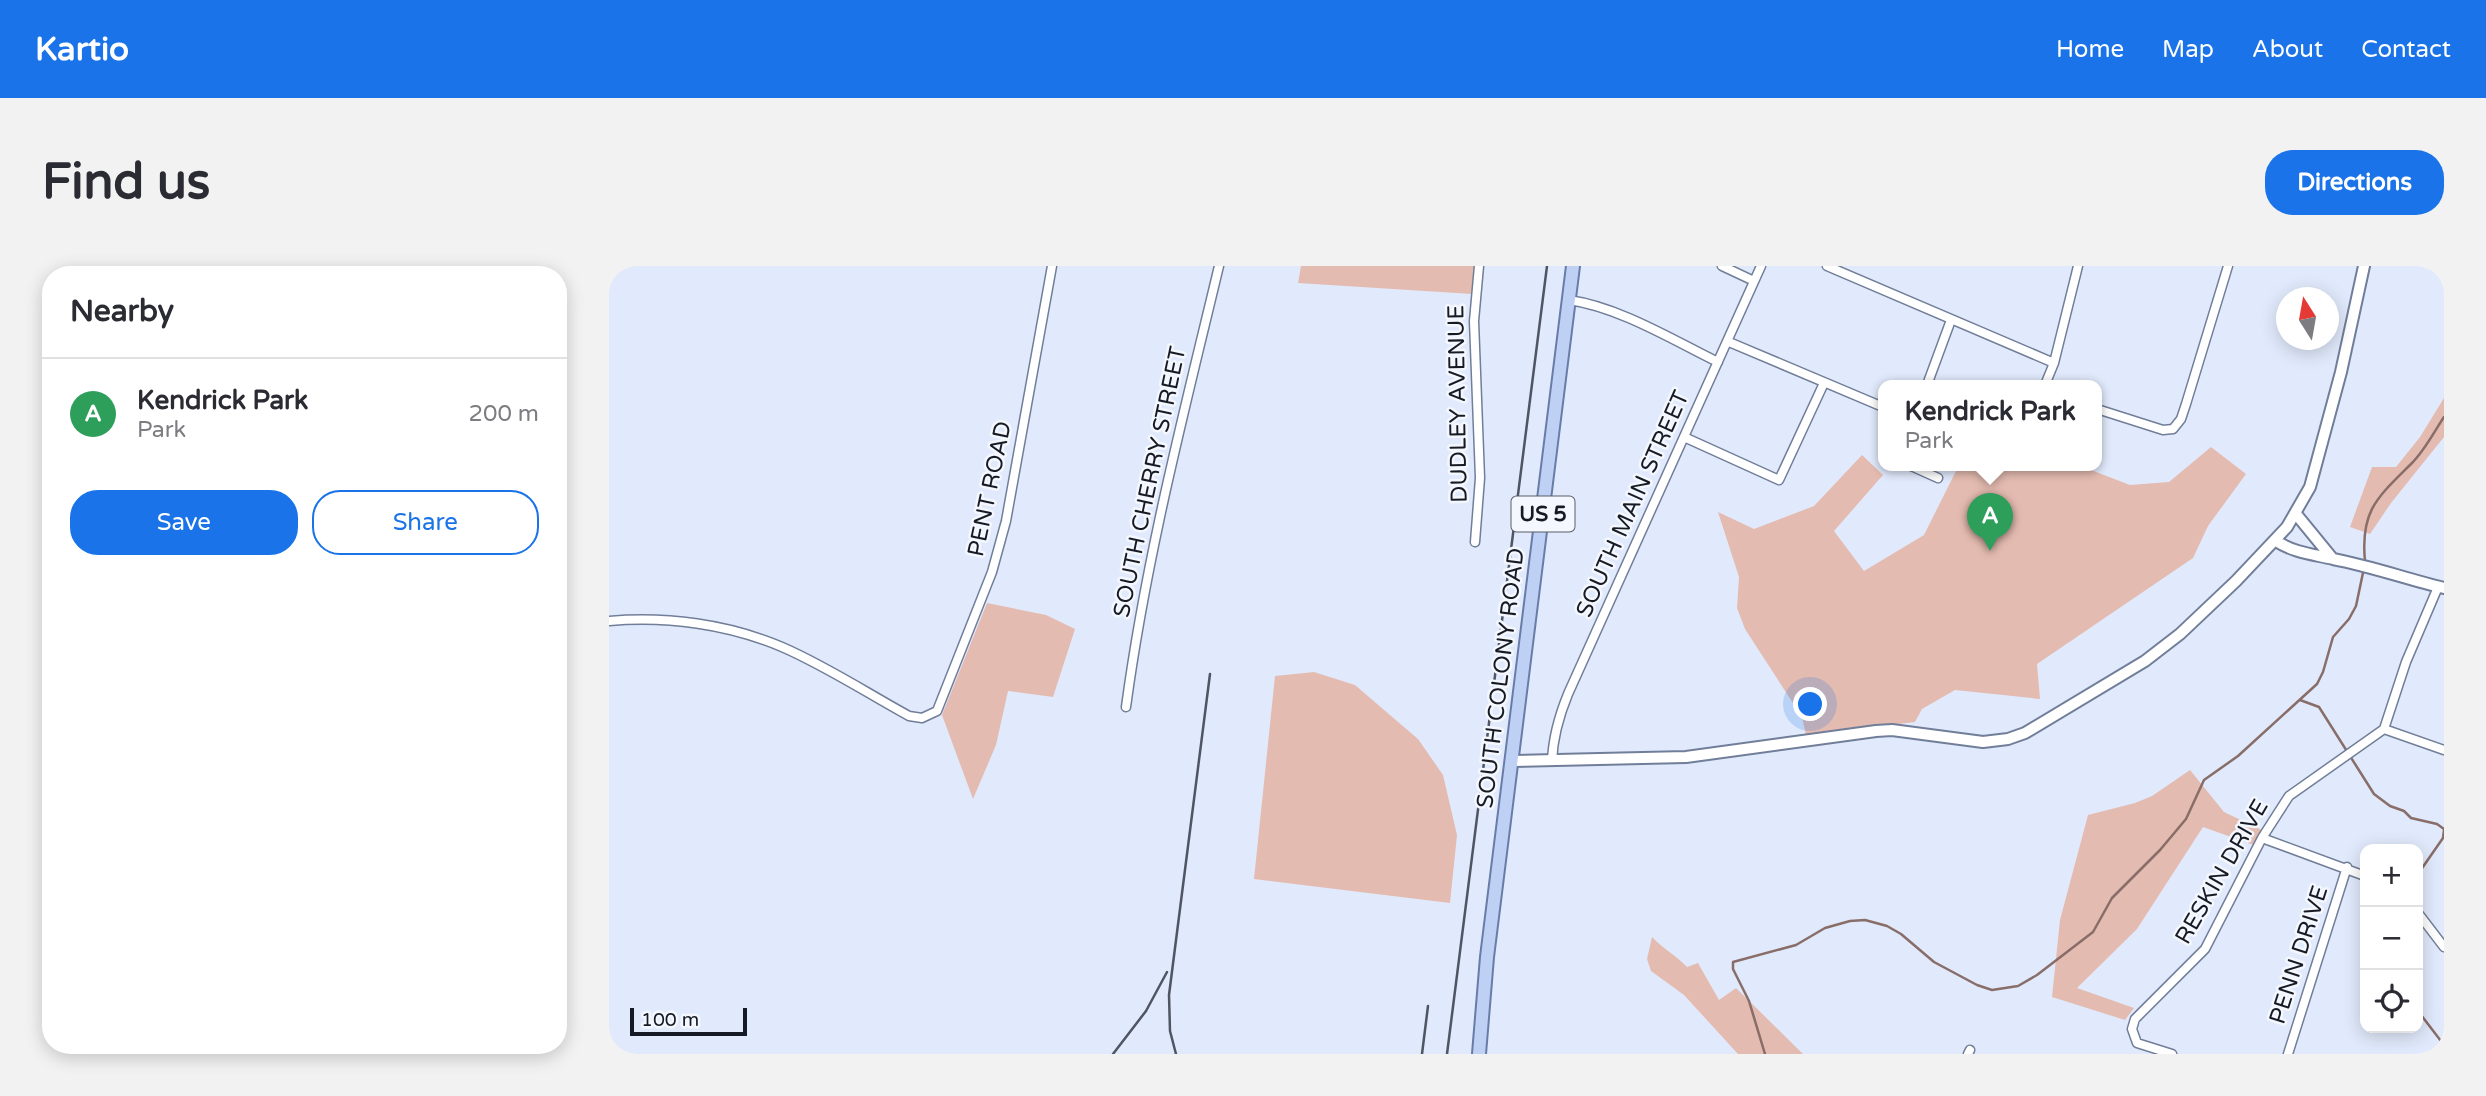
<!DOCTYPE html>
<meta charset="utf-8">
<style>
body{margin:0;font-family:"Varela Round",sans-serif;background:#f2f2f3;color:#2b2b33}
.controls{position:absolute;right:21px;bottom:21px;display:grid;overflow:hidden;border-radius:14px;box-shadow:0 4px 18px #0003}
.controls button{width:63px;height:63px;display:grid;place-items:center;padding:0;border:0;border-bottom:2px solid #e1e1e2;background:#fff;color:#2b2b33;font:35px sans-serif}
.compass{position:absolute;left:1667px;top:21px;width:63px;height:63px;border-radius:50%;background:#fff;box-shadow:0 4px 18px #0003;rotate:349deg}
.scale{position:absolute;left:21px;bottom:18px;width:117px;box-sizing:border-box;padding-left:7px;border:4px solid #151a25;border-top:0;font-size:19px;line-height:24px;white-space:nowrap;color:#151a25;-webkit-text-stroke:5px #f4f7fd;paint-order:stroke}
.you{position:absolute;left:1202px;top:439px;width:24px;height:24px;margin:-18px;border:5px solid #fff;border-radius:50%;background:#1a73e8;box-shadow:0 0 0 10px #1a73e833}
.badge{display:grid;place-items:center;width:46px;height:46px;border-radius:50%;background:#1a73e8;color:#fff;font-size:23px;font-weight:700}
.pin{position:absolute;translate:-50% -58px;filter:drop-shadow(0 2px 4px #0008)}
.pin::after{content:'';position:absolute;top:37px;width:24px;height:21px;background:inherit;clip-path:polygon(0 0,100% 0,50% 100%)}
.popup{position:absolute;left:1269px;top:114px;width:224px;height:91px;box-sizing:border-box;display:grid;place-content:center;border-radius:14px;background:#fff;filter:drop-shadow(0 2px 5px #0005);font-size:23px;white-space:nowrap;color:#7c7c81}
.popup b{font-size:26px;color:#2b2b33}
.popup::after{content:'';position:absolute;left:50%;top:100%;margin-left:-14px;border:14px solid transparent;border-top-color:#fff}
.list{margin:0;padding:0;list-style:none}
h2{display:flex;justify-content:space-between;align-items:center;height:91px;margin:0;padding:0 28px;font-size:30px}
h2 small{font-size:23px;font-weight:400;color:#7c7c81}
.list li{display:grid;grid-template-columns:46px 1fr auto;gap:21px;align-items:center;box-sizing:border-box;height:112px;padding:0 28px;border-top:2px solid #e1e1e2}
.list b{display:block;font-size:26px;white-space:nowrap}
.list p{margin:0;font-size:23px;white-space:nowrap;color:#7c7c81}
.list em{font-size:23px;font-style:normal;color:#7c7c81}
.actions{display:flex;gap:14px;padding:21px 28px}
.actions a{flex:1;padding:16px 0;border:2px solid #1a73e8;border-radius:28px;text-align:center;font-size:24px;color:#1a73e8}
.actions .main{background:#1a73e8;color:#fff}
.icon{flex:none;width:38px;height:38px;fill:none;stroke:currentColor;stroke-width:2;stroke-linecap:round;stroke-linejoin:round}
.map{position:relative;flex:none;width:1835px;height:788px;overflow:hidden;border-radius:28px}
header{display:flex;align-items:center;gap:42px;box-sizing:border-box;height:98px;padding:0 35px;background:#1a73e8;color:#fff}
header strong{font-size:33px}
nav{display:flex;gap:38px;margin-inline-start:auto;font-size:24px}
.intro{display:flex;align-items:center;justify-content:space-between;box-sizing:border-box;height:168px;padding:0 42px}
h1{margin:0;font-size:49px}
.button{padding:18px 32px;border-radius:28px;background:#1a73e8;color:#fff;font-size:24px;font-weight:700}
main{display:flex;gap:42px;padding:0 42px}
aside{flex:1;background:#fff;border-radius:28px;box-shadow:0 4px 18px #0003}
.map>svg:first-child{display:block}
.green{fill:#e4bbb0}
.lines{fill:none;stroke-linecap:round;stroke-linejoin:round}
.stream{stroke:#886d68;stroke-width:2.5}
.minor-casing{stroke:#717e99;stroke-width:11}
.secondary-casing{stroke:#717e99;stroke-width:14}
.primary-casing{stroke:#687ca8;stroke-width:16}
.minor{stroke:#fff;stroke-width:8}
.secondary{stroke:#fff;stroke-width:10}
.primary{stroke:#bfd0f5;stroke-width:12}
.rail{stroke:#4f5562;stroke-width:2.5}
.labels{text-anchor:middle;dominant-baseline:central;stroke-width:5;stroke-linejoin:round;paint-order:stroke}
.shield{fill:#f4f7fd;stroke:#585c66;stroke-width:2}
.shield-label{font-size:21px;font-weight:bold;fill:#151a25}
.street-label{font-size:23px;fill:#151a25;stroke:#f4f7fd}
</style>
<header>
<strong>Kartio</strong>
<nav><a>Home</a><a>Map</a><a>About</a><a>Contact</a></nav>
</header>
<div class="intro"><h1>Find us</h1><a class="button">Directions</a></div>
<main>
<aside>
<h2>Nearby<small></small></h2>
<ul class="list">
<li><span class="badge" style="background:#2e9e5b">A</span><div><b>Kendrick Park</b><p>Park</p></div><em>200 m</em></li>
</ul>
<div class="actions"><a class="main">Save</a><a>Share</a></div>
</aside>
<div class="map">
<svg width="1835" height="788" viewBox="0 0 1835 788">
<rect width="100%" height="100%" fill="#e1eafc"/>
<path class="green" d="M692,0h173l-2,28 -174,-11z
M1835,132v39l-53,66 -21,31 -20,-7 22,-60h24l24,-30z
M1602,181l35,27 -38,52 -15,32 -156,106 3,35 -85,-9 -33,19 -7,13 -109,13 -4,-18 -57,-88 -8,-21 2,-31 -21,-65 36,17 60,-23 48,-51 21,20 -49,56 30,40 60,-36 35,-70h119l52,20 39,-3z
M378,337l59,12 29,14 -22,68 -45,-6 -12,54 -23,54 -31,-84z
M705,406l41,13 63,54 25,36 14,60 -7,68 -196,-24 21,-203z
M1581,504l34,42 40,19 -5,16 -56,-20 -66,102 -60,59 57,20 -9,12 -73,-23 8,-77 28,-105 47,-12 17,-7z
M1043,671c11,12 24,18 35,30l11,-4 21,37 17,-12 67,66h-65l-54,-59 -33,-24 -4,-12z"/>
<g class="lines">
<path class="stream" d="M1756,295c-5,-51 13,-64 47,-98 13,-13 22,-31 32,-46
M1691,434l19,7 55,87 16,12 14,5 7,7 26,6 7,5
M1809,608l25,-36 1,-8
M1809,745l26,34
M1156,788l-16,-53 -16,-32v-7l63,-17 29,-17 25,-7 15,-1 22,6 14,8 33,28 43,23 15,5 26,-4 19,-11 56,-43 19,-34 48,-48 26,-31 18,-39 34,-24 79,-72 6,-12 10,-35 16,-18 7,-13 8,-38"/>
<g class="minor-casing">
<path id="minor" d="M1113,0l32,15
M1218,0l227,97
M960,34c50,7 104,40 149,62
M1120,76l154,65
M1318,119l24,-65
M1436,119l9,-22 24,-97
M1488,143l66,21 10,-1 8,-10 5,-15 42,-138
M1075,171l95,43 45,-97
M1300,199l29,13
M866,276l5,-64 -6,-157 5,-55
M0,355c58,-5 119,3 173,26 44,19 85,46 127,69l13,2 15,-7 55,-139 14,-51 46,-255
M517,441c20,-149 58,-295 93,-441
M1775,463l60,21
M943,495c1,-24 7,-45 16,-67l193,-428
M1653,572l103,38
M1809,647l26,34
M1359,788l2,-4
M1563,788l-35,-11 -5,-14 3,-10 70,-70 57,-111 27,-42 95,-67 22,-67 32,-75
M1679,788l59,-187"/>
</g>
<g class="secondary-casing">
<path id="secondary" d="M1687,248l36,44
M1667,275c19,12 36,13 57,18 37,7 74,20 111,29
M903,495l174,-4 190,-26 16,-1 91,12 25,-3 17,-6 120,-72 35,-27 56,-53 51,-54 23,-40 31,-115 23,-106"/>
</g>
<g class="primary-casing">
<path id="primary" d="M870,788l8,-97 86,-691"/>
</g>
<use href="#minor" class="minor"/>
<use href="#secondary" class="secondary"/>
<use href="#primary" class="primary"/>
<path class="rail" d="M504,788l33,-43 21,-39
M567,788l-6,-23 -1,-36 41,-321
M813,788l6,-48
M838,788l100,-788"/>
</g>
<g class="labels">
<rect class="shield" x="902.5" y="230.5" width="63" height="35" rx="5"/>
<g class="shield-label">
<text x="934" y="248">US 5</text>
</g>
<g class="street-label">
<text transform="translate(849 138) rotate(-91)">DUDLEY AVENUE</text>
<text transform="translate(541 216) rotate(-78)">SOUTH CHERRY STREET</text>
<text transform="translate(381 223) rotate(-78)">PENT ROAD</text>
<text transform="translate(1024 238) rotate(-66)">SOUTH MAIN STREET</text>
<text transform="translate(892 412) rotate(-83)">SOUTH COLONY ROAD</text>
<text transform="translate(1613 606) rotate(-60)">RESKIN DRIVE</text>
<text transform="translate(1690 689) rotate(-72)">PENN DRIVE</text>
</g>
</g>
</svg>
<div class="controls">
<button>+</button>
<button>−</button>
<button><svg class="icon" aria-label="locate" viewBox="0 0 24 24"><circle cx="12" cy="12" r="6"/><path d="M12 2v4M12 18v4M2 12h4M18 12h4"/></svg></button>
</div>
<svg class="compass" viewBox="-18 -18 36 36"><path d="M0-13l5 13h-10z" fill="#e53935"/><path d="M0 13l5-13h-10z" fill="#7c7c81"/></svg>
<div class="scale">100 m</div>
<div class="you"></div>
<div class="pin badge" style="left:1381px;top:285px;background:#2e9e5b">A</div>
<div class="popup"><b>Kendrick Park</b>Park</div>
</div>
</main>
